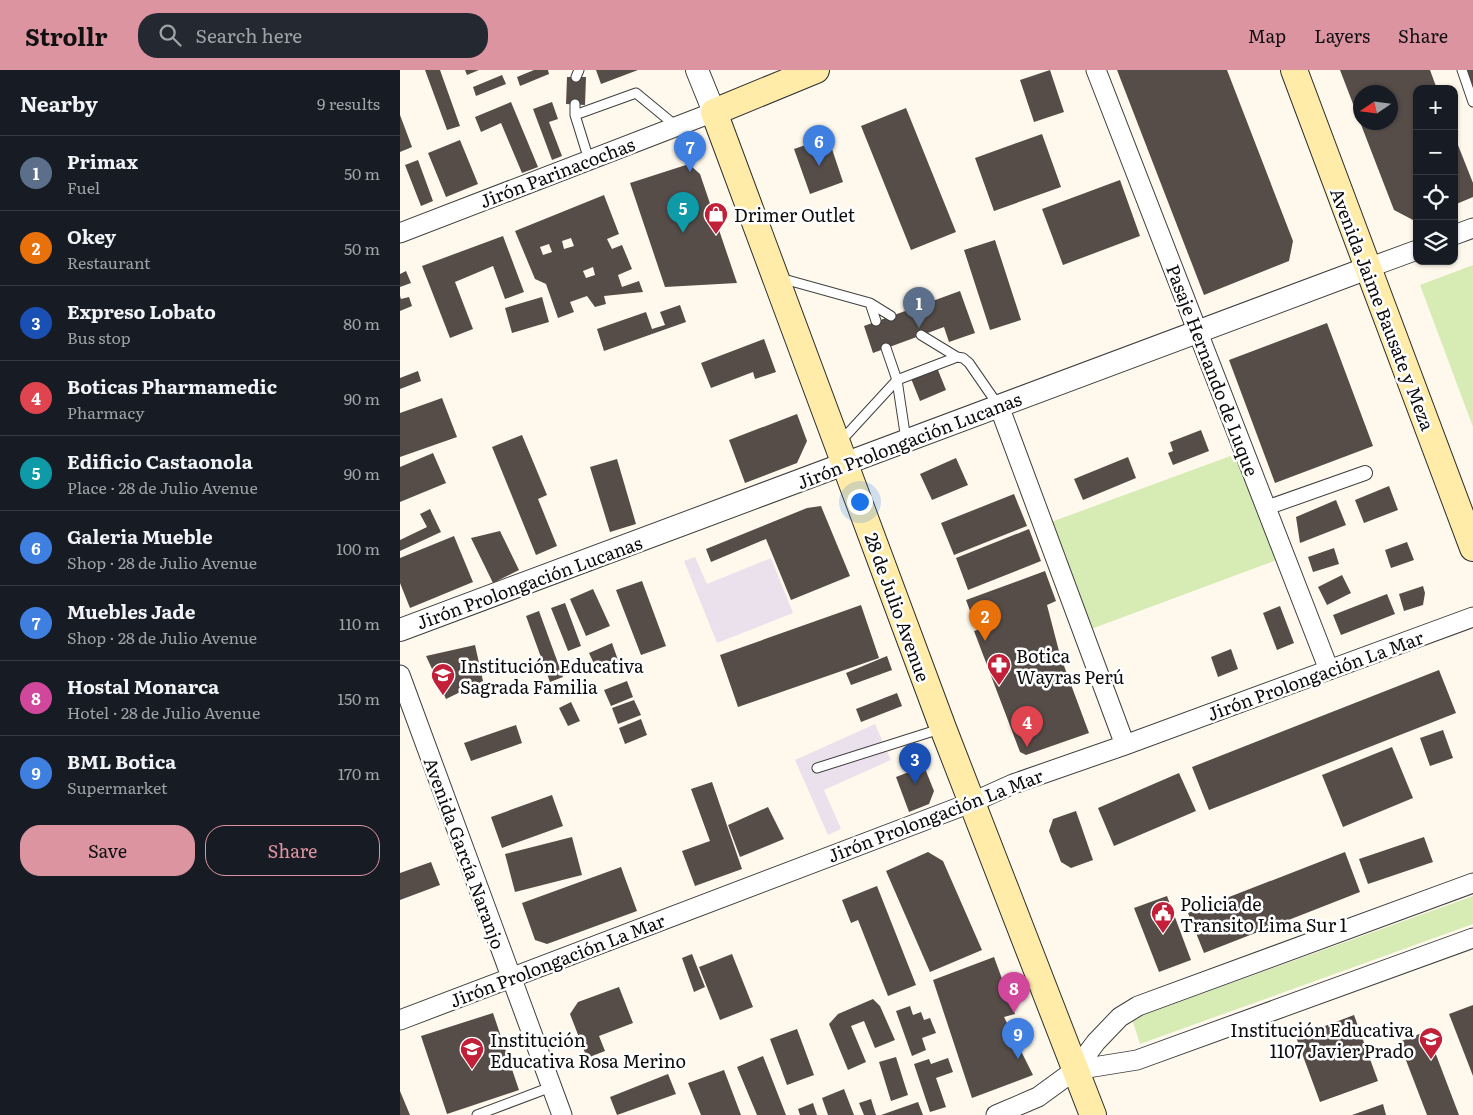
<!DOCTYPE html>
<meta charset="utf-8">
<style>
body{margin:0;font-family:Literata,serif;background:#242831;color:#f1f3f6}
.controls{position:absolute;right:15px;top:15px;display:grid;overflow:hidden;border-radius:10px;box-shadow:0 1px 4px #0004}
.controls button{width:45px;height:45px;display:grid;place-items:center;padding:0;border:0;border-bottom:1px solid #363941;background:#171b24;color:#f1f3f6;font:25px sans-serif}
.compass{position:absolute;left:953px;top:15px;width:45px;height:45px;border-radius:50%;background:#171b24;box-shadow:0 1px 4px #0004;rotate:257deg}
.you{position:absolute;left:459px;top:431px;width:18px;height:18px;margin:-12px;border:4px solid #fff;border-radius:50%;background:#1a73e8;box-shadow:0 0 0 8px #1a73e833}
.badge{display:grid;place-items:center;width:32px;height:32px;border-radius:50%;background:#dc94a1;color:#fff;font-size:16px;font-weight:700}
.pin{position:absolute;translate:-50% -41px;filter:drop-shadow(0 1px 2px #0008)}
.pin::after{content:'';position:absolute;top:26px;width:18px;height:15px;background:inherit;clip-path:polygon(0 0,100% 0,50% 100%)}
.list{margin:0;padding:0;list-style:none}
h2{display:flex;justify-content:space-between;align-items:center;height:65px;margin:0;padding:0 20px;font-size:21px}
h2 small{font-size:16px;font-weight:400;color:#9ea1a6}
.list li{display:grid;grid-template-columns:32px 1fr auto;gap:15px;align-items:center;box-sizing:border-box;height:75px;padding:0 20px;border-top:1px solid #363941}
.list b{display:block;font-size:19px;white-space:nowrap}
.list p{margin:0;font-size:16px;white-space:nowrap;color:#9ea1a6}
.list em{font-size:16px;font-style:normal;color:#9ea1a6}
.actions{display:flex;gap:10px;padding:15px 20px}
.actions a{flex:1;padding:11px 0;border:1px solid #dc94a1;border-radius:20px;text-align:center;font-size:18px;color:#dc94a1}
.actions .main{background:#dc94a1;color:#111}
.icon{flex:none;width:28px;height:28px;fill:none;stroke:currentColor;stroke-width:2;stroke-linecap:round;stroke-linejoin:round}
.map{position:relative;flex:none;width:1073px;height:1045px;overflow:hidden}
header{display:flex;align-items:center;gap:30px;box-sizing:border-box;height:70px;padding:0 25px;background:#dc94a1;color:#111}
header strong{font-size:24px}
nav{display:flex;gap:28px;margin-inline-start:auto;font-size:18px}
.search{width:350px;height:45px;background:#242831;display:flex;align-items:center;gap:12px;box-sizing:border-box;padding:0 18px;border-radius:20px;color:#9ea1a6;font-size:19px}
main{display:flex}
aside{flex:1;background:#171b24}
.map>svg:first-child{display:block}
.industrial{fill:#eae1ec}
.green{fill:#d7ebb5}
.building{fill:#564d49;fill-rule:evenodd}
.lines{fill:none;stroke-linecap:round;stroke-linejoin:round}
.service-casing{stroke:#404040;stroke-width:11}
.pedestrian-casing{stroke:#404040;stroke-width:16}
.minor-casing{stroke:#404040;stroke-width:21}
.tertiary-casing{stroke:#404040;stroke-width:24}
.secondary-casing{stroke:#2f2f2f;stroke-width:28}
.service{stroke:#fff;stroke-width:9}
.pedestrian{stroke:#fff;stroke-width:14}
.minor{stroke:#fff;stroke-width:19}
.tertiary{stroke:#fff;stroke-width:22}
.secondary{stroke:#ffeca8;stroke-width:26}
.labels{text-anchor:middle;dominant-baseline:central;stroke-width:5;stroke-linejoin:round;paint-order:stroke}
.street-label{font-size:18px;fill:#0d0d0d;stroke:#fff}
.poi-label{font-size:18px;fill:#0d0d0d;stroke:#fff;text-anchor:start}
</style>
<header>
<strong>Strollr</strong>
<div class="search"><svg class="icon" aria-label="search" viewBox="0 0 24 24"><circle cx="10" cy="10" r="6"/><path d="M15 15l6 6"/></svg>Search here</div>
<nav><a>Map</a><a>Layers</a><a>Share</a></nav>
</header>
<main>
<aside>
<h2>Nearby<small>9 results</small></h2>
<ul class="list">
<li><span class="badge" style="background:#5c6f8a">1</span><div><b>Primax</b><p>Fuel</p></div><em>50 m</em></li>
<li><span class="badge" style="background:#e8710a">2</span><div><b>Okey</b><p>Restaurant</p></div><em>50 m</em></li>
<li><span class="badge" style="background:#1a4fb4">3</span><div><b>Expreso Lobato</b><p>Bus stop</p></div><em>80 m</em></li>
<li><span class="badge" style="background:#e0444e">4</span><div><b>Boticas Pharmamedic</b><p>Pharmacy</p></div><em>90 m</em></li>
<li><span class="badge" style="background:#0f9aa8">5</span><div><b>Edificio Castaonola</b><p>Place · 28 de Julio Avenue</p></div><em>90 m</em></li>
<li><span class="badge" style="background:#3f7fe0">6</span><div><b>Galeria Mueble</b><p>Shop · 28 de Julio Avenue</p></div><em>100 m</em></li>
<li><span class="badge" style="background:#3f7fe0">7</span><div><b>Muebles Jade</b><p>Shop · 28 de Julio Avenue</p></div><em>110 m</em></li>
<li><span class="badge" style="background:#d1479c">8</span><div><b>Hostal Monarca</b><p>Hotel · 28 de Julio Avenue</p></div><em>150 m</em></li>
<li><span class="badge" style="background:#3f7fe0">9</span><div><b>BML Botica</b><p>Supermarket</p></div><em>170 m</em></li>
</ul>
<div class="actions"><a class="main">Save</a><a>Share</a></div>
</aside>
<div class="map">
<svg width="1073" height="1045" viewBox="0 0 1073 1045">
<rect width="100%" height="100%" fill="#fff9ed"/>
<path class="industrial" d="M295,487l12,27 64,-26 22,55 -76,30 -33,-82z
M475,654l16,36 -67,30 17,39 -13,6 -33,-75z"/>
<path class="green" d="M1073,195v162l-53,-142z
M844,381l41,106 -202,75 -40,-107z
M1073,826v28l-333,120 -8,-25z"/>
<path class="building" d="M25,0h15l20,56 -13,4z
M65,0h14l-12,5z
M134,0h14l1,4 -29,12 -3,-9z
M196,0h42l-37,14z
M650,0l14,42 -30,10 -14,-42z
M717,0h110l66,171 -4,20 -85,34z
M940,0h90l7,19h-20v130l-4,1 -19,-10 -34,-88h31v-30h-30l-1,30z
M1067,0h6v16z
M102,5l4,9 -30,12 -3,-9z
M167,7h19l-1,28 -19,-1z
M111,32l27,65 -16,6 -21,-50 -20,9 -6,-15z
M152,32l6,17 -9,3 13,34 -10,4 -19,-51z
M506,38l50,124 -45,18 -50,-124z
M0,45l12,32 -12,5z
M642,64l19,53 -67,24 -19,-53z
M1054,65l19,48v14l-19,8z
M428,67l15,45 -33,12 -16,-45z
M60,70l18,44 -32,13 -18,-44z
M18,90l15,41 -12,5 -16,-41z
M289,94l11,10 37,109 -72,4 -35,-104z
M720,110l20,56 -77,29 -21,-56z
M204,125l15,39 -12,5 5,10 10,-4 10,24 -14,6 4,12 17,-6 4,11 -39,4 2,8 -11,3 -8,-11 -17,6 4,10 -16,6 -12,-34 -11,-5 -20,-48zM171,168l3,8 -10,3 -2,-8zM149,174l3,8 -9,3 -3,-8zM193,197l2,8 -9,3 -3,-7z
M103,166l21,56 -19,7 -12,-33 -38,16 18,47 -23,9 -28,-72z
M595,170l26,80 -31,10 -26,-80z
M6,201l5,12 -11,4v-13z
M560,221l15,42 -26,9 -5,-15 -71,26 -9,-27z
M0,226l1,3 8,-2 3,9 -12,5z
M142,227l7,25 -37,11 -7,-25z
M280,235l6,17 -82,29 -7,-22 49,-17 6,17 13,-4 -5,-13z
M927,253l46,123 -98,37 -46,-123z
M364,269l12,33 -21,7 -2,-7 -42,16 -10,-25z
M536,295l10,25 -26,11 -10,-25z
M18,301l3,10 -21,8v-11z
M42,328l15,39 -57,20v-44z
M397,344l10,27 -10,22 -52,20 -16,-43z
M801,360l8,21 -36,14 -5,-12 5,-2 -3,-9z
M122,365l25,60 -9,4 19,47 -21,9 -44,-108z
M33,383l13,30 -46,19v-35z
M728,387l8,21 -53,22 -9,-21z
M556,388l12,27 -36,15 -12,-26z
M217,389l19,65 -26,8 -20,-65z
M989,416l9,24 -34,13 -9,-23z
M614,424l13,32 -73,29 -13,-32z
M936,430l10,25 -46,18 -4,-26z
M421,436l29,70 -59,24 -25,-61 -55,23 -5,-13 101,-41z
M30,439l11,23 -41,19v-11l27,-13 -7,-13z
M629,459l12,32 -73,29 -12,-32z
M100,461l19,39 -26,13 -22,-45z
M54,466l19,46 -63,26 -10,-25v-25z
M1007,472l7,18 -23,8 -6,-18z
M934,478l5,16 -26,8 -5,-15z
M645,501l11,30 -9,4 13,50 29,78 -63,22 -6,-3 -46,-121 3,-1 -11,-30z
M942,505l9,18 -24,12 -9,-18z
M242,511l24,65 -25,9 -25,-65z
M1023,516l2,7 -2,12 -19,6 -5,-17z
M193,519l17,37 -24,10 -16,-37z
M987,524l8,20 -54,21 -8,-20z
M165,533l16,43 -13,5 -17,-43z
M461,535l18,53 -141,49 -18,-52z
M880,536l14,37 -17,7 -14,-37z
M139,541l24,66 -13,5 -24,-66z
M212,573l6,17 -22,8 -7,-15z
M75,575l8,36 -37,18 -20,-43z
M831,579l7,20 -20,8 -7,-20z
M487,586l5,14 -41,15 -5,-12z
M1039,600l17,43 -247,97 -17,-43z
M227,611l6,16 -22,9 -7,-16z
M497,623l5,13 -41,16 -5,-13z
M234,630l7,15 -23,9 -6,-16z
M171,632l9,19 -12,5 -9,-18z
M241,649l6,16 -22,9 -6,-16z
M116,655l6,18 -51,18 -7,-18z
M1043,660l10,28 -23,8 -10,-28z
M992,677l21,51 -70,29 -21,-52z
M524,696l10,25 -5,13 -20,8 -13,-35z
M779,703l17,38 -82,35 -16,-38z
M312,712l30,87 -47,17 -13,-35 28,-10 -19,-52z
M152,725l11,31 -61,22 -11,-31z
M368,737l16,32 -44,18 -12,-32z
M676,741l17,49 -22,8 -10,-6 -12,-31 4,-12z
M172,767l10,38 -67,17 -10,-38z
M1024,767l9,25 -65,22 -9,-25z
M528,782l15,9 39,89 -52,22 -44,-101z
M945,782l15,40 -156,61 -16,-40z
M31,792l9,23 -40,15v-27z
M221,797l16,44 -90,33 -12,-4 -13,-37z
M477,816l39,99 -28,11 -30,-76 -7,3 -9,-23z
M767,826l24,64 -32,12 -25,-64z
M292,884l13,33 -11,5 -12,-34z
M332,884l21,53 -33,13 -21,-53z
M594,887l21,57 -11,3 29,58 -61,23 -39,-118z
M219,917l14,36 -34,13 6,15 -18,7 -17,-44 8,-12z
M473,929l7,7 15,34 -20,8 -11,-27 -13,5 15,36 -18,8 -19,-46 9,-10z
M1073,935v71l-24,-62z
M510,936l3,9 8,-3 3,8 6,-2 6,15 -14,5 4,12 -14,6 -16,-45z
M93,943l26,77 -72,24 -26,-78z
M954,945l24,66 -58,21 -24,-65z
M397,959l17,46 -27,10 -17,-46z
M1027,961l32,84h-32l-28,-73z
M363,986l23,59h-29l-20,-48z
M496,987l12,38 -17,6 -12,-39z
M548,988l5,14 -17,6 10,29 -16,5 -16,-48 15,-5 2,5z
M324,1000l17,45h-40l-13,-32z
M268,1004l8,20 -59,21 -7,-18z
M444,1019l10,26h-26l-6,-17z
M0,1021l10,24h-10z
M471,1029l5,16h-12l-5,-12z
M518,1032l5,13h-42z
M413,1033l4,12h-17l-2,-6z
M983,1034l3,11h-34z"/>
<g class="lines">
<g class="service-casing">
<path id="service" d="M1062,0l11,32
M176,7l3,-7
M175,34v11l14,45
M175,45l61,-22 40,33
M380,208l90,25 6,18
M470,233l21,13
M521,265l36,22
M486,278l11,32 9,60
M440,372l57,-62 60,-23 6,1 6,5 29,42
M417,698l123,-39
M77,1045l74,-28"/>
</g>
<g class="pedestrian-casing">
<path id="pedestrian" d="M866,438l99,-35"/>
</g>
<g class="minor-casing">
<path id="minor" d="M696,0l233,600
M0,163l314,-121
M1054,165l19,-7
M968,198l49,-18
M599,336l126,339
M0,605l162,440
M0,950l573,-218 40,-18 112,-39 348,-128
M675,1000l62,-10 336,-122
M596,1045l42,-18 37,-27 21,-28 24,-25 18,-11 335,-123"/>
</g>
<g class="tertiary-casing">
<path id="tertiary" d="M297,0l17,42
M0,560l968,-362"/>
</g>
<g class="secondary-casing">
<path id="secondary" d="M416,0l-102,42 229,616 150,387
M894,0l179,478"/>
</g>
<use href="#service" class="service"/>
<use href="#pedestrian" class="pedestrian"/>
<use href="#minor" class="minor"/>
<use href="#tertiary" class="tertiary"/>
<use href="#secondary" class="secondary"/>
</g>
<defs>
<g id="shop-pin" transform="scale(1.25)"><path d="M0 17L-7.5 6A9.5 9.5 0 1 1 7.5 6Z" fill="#c22039" stroke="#fff"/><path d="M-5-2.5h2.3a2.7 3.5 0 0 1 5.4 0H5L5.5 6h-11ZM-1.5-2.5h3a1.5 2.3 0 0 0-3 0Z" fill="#fff"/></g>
<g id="pharmacy-pin" transform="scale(1.25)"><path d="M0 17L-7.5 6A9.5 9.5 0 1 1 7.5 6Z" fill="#c22039" stroke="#fff"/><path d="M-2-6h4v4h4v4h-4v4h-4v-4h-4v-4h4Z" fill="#fff"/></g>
<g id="school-pin" transform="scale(1.25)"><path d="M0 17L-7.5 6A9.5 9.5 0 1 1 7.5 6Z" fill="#c22039" stroke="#fff"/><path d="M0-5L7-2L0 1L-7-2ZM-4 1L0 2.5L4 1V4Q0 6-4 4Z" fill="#fff"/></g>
<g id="civic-pin" transform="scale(1.25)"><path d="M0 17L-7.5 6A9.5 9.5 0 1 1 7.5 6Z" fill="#c22039" stroke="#fff"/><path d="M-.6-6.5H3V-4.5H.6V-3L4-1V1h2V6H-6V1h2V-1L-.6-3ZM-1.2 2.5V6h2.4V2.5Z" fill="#fff"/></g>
</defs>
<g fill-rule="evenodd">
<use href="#shop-pin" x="316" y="144"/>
<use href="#pharmacy-pin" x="599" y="595"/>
<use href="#school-pin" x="43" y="605"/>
<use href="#civic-pin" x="763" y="843"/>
<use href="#school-pin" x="1031" y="969"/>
<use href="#school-pin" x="72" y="979"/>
</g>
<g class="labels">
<g class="street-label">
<text transform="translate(157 102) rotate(-21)">Jirón Parinacochas</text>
<text transform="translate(983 239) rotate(69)">Avenida Jaime Bausate y Meza</text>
<text transform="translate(813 300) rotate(69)">Pasaje Hernando de Luque</text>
<text transform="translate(509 370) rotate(-21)">Jirón Prolongación Lucanas</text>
<text transform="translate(129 512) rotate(-20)">Jirón Prolongación Lucanas</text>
<text transform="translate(498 537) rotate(70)">28 de Julio Avenue</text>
<text transform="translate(915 605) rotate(-20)">Jirón Prolongación La Mar</text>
<text transform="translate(535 745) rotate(-21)">Jirón Prolongación La Mar</text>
<text transform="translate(65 783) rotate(70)">Avenida García Naranjo</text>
<text transform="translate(157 890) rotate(-21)">Jirón Prolongación La Mar</text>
</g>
<g class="poi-label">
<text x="334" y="144">Drimer Outlet</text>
<text x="616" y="585">Botica<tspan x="616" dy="21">Wayras Perú</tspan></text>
<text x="60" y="595">Institución Educativa<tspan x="60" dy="21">Sagrada Familia</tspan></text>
<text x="780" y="833">Policia de<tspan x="780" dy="21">Transito Lima Sur 1</tspan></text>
<text x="1014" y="959" text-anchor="end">Institución Educativa<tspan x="1014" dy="21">1107 Javier Prado</tspan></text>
<text x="90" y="969">Institución<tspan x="90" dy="21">Educativa Rosa Merino</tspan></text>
</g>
</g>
</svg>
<div class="controls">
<button>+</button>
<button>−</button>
<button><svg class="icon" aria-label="locate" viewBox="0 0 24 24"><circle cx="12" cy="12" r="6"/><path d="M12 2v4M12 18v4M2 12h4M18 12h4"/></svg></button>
<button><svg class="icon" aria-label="layers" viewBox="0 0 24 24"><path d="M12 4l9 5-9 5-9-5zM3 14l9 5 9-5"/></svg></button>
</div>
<svg class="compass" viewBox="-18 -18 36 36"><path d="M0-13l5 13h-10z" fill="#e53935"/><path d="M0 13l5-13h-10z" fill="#9ea1a6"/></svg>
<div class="you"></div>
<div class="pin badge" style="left:519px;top:258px;background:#5c6f8a">1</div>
<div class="pin badge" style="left:585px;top:571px;background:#e8710a">2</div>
<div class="pin badge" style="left:515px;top:714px;background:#1a4fb4">3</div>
<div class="pin badge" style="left:627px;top:677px;background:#e0444e">4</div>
<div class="pin badge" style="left:283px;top:163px;background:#0f9aa8">5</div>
<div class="pin badge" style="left:419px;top:96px;background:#3f7fe0">6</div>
<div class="pin badge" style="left:290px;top:102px;background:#3f7fe0">7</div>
<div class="pin badge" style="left:614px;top:943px;background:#d1479c">8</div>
<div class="pin badge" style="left:618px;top:989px;background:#3f7fe0">9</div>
</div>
</main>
